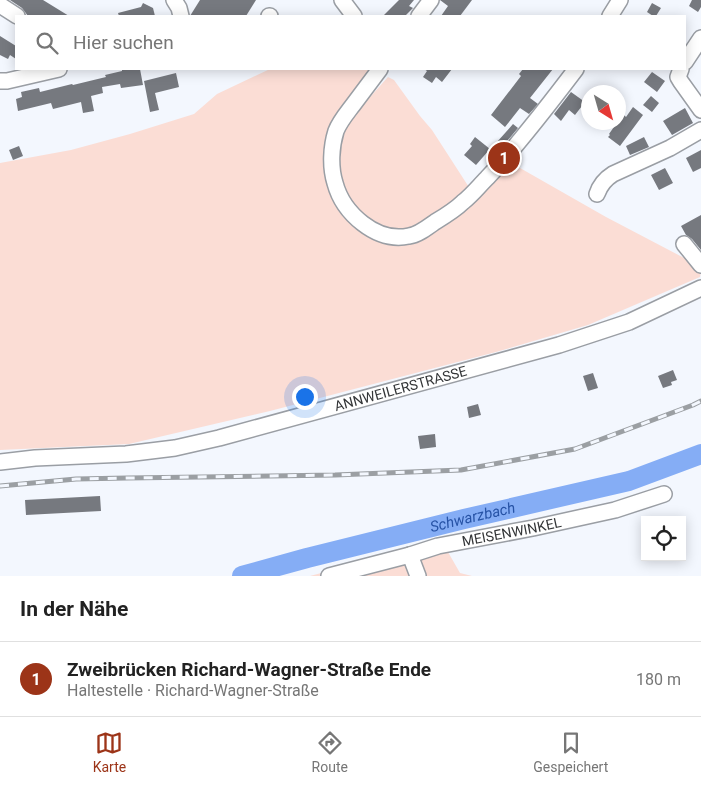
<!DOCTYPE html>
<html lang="de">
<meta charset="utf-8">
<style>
body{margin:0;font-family:Roboto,sans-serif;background:#f6f6f6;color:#222}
.controls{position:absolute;right:15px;bottom:15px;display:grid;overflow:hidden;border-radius:0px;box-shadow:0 2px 12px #0003}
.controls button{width:45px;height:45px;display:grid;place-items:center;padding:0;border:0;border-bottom:1px solid #e0e0e0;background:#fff;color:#222;font:25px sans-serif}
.compass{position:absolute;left:581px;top:85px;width:45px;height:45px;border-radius:50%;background:#fff;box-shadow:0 2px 12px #0003;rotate:143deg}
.you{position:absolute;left:304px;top:396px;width:18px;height:18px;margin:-12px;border:4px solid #fff;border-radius:50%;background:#1a73e8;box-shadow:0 0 0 8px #1a73e833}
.badge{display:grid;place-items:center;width:32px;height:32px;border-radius:50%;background:#9c3418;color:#fff;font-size:16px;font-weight:700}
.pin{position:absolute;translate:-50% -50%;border:2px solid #fff;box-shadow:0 1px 5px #0006}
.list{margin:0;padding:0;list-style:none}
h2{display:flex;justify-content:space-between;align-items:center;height:65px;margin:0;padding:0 20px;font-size:21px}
h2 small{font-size:16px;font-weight:400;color:#767676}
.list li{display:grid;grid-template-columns:32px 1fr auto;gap:15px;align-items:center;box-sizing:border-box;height:75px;padding:0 20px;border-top:1px solid #e0e0e0}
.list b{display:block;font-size:19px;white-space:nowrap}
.list p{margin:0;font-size:16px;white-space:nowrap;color:#767676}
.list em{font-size:16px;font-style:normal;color:#767676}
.icon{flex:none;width:28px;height:28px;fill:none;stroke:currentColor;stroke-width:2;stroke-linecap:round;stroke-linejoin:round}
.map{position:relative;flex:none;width:701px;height:576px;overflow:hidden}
.search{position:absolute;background:#fff;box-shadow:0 2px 12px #0003;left:15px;right:15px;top:15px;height:55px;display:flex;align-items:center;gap:12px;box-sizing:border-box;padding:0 18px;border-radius:0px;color:#767676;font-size:19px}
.sheet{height:140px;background:#fff}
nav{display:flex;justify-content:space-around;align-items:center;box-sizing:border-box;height:70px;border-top:1px solid #e0e0e0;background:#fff;font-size:14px;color:#767676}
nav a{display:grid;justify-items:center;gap:2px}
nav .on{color:#9c3418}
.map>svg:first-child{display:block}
.green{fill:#fbddd5}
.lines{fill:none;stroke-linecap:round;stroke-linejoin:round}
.river{stroke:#85adf5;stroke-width:20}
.building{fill:#76797f}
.minor-casing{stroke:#9a9ea4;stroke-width:18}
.minor{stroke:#fff;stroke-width:15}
.rail-casing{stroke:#9b9fa3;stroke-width:5}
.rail{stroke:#f3f7fe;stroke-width:3;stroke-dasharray:9;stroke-linecap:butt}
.labels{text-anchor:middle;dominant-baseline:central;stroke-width:5;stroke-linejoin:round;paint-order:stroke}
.street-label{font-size:14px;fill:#343638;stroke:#f3f7fe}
.water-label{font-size:15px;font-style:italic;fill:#2753a6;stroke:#f3f7fe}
</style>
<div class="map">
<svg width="701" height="576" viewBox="0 0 701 576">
<rect width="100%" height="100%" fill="#f3f7fe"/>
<path class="green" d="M270,69h102l-14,37h4l26,-29 6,3 26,36 12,14 42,65 6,1 33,-32 93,53 82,43 13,11 -1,6 -112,48 -92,27 -226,59 -141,33 -129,6v-287l71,-13 59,-16 64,-20 23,-20z
M445,540l3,12 12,21 12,3h-162z"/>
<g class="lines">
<path class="river" id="s1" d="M242,576l65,-18 157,-39 165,-38 72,-27"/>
</g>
<path class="building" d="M10,0h33l26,16h-41l-6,-8z
M200,0h56l-10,16h-56z
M399,0h15l-5,6 4,2 -8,8h-22z
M440,0h32l-12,16h-19l7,-10z
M692,0h9v7l-3,5 -9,-6z
M143,3l10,5 2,8h-36l-1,-3 23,-6z
M652,3l9,5 -5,8h-3l-6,-4z
M0,36l16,10v13l-6,-4 -2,4 -8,-4z
M122,69h18l3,16 -22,3 -1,-4 -18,3 1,6 -12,3 3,15 -11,2 -2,-11 -28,7 -2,-6 -33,8 -2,-12 6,-2 -1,-5 18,-4 1,4 32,-8 1,1 33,-8 -1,-2 17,-4z
M424,69h28l-10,13 -6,-5 -4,6 -9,-6 4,-6z
M523,69h30l-23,29 8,6 -9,10 -9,-6 -15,19 -14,-12 30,-39 -2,-2z
M652,72l13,9 -8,11 -13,-10z
M176,73l3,14 -24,6 4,17 -9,2 -6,-31z
M571,92l14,10 -10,13 -6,-5 -8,11 -7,-7z
M651,96l8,7 -7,9 -9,-7z
M633,107l10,8 -23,31 -12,-9 2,-2 -1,-1 7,-10 1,1 7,-10 2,2z
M685,108l8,15 -21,12 -9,-14z
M513,124l5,4 -16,19 -5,-5z
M475,137l15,12 -14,16 -12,-10 8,-9 -2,-2z
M644,137l5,10 -19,8 -4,-9z
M19,146l4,10 -10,4 -4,-10z
M701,150v18l-8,4 -7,-14z
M665,168l8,15 -14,7 -8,-15z
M701,215v35l-9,-11 -6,-4 -5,-9z
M673,370l4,10 -6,2 1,3 -9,3 -5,-12z
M593,373l5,15 -10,3 -5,-15z
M478,404l3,11 -12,3 -2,-11z
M435,434l1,13 -16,2 -2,-13z
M100,496l1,15 -75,4 -1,-15z"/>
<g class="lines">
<g class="minor-casing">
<g id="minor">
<path d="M174,0l5,8 2,8"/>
<path d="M342,0l12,16"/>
<path d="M0,5l17,11"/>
<path d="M269,16h1"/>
<path d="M419,16l12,-16"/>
<path d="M610,16l10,-16"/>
<path d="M685,62l16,-24"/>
<path d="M380,69c-9,12 -18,24 -27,36 -6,8 -13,16 -17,26 -5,16 -6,36 -1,52 8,30 41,60 74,53 9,-1 19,-9 26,-14 10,-6 20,-12 28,-20 9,-7 16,-16 24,-24 32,-34 61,-72 89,-109"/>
<path d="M681,69l-3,8 3,5 20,28"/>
<path d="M0,81h7l52,-12"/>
<path d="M597,194c3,-9 8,-15 16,-20l57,-26 31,-18"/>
<path d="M684,244l17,21"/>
<path id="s2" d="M0,462l35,-4 91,-4 49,-6 44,-10 340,-93 70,-23 72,-34"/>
<path d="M410,555l8,21"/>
<path id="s3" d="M329,576l81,-21 28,-9 95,-18 82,-18 49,-16"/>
</g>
</g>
<use href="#minor" class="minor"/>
<g class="rail-casing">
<path id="rail" d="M0,486l76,-7 51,-1 208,-3 126,-5 114,-21 118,-44 8,-4"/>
</g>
<use href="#rail" class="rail"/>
</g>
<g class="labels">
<g class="street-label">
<text stroke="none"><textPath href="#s2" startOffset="409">ANNWEILERSTRASSE</textPath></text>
<text stroke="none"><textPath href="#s3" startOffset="188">MEISENWINKEL</textPath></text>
</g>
<g class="water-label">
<text stroke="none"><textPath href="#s1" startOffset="238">Schwarzbach</textPath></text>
</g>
</g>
</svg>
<div class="controls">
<button><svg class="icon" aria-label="locate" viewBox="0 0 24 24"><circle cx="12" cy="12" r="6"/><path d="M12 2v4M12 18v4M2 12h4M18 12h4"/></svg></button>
</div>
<svg class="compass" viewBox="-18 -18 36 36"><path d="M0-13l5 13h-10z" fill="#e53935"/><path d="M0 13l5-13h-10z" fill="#767676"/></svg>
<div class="you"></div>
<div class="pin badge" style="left:504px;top:158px">1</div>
<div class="search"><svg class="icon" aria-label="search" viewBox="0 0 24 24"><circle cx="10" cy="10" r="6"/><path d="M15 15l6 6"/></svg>Hier suchen</div>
</div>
<section class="sheet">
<h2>In der Nähe<small></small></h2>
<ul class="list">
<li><span class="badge">1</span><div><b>Zweibrücken Richard-Wagner-Straße Ende</b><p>Haltestelle · Richard-Wagner-Straße</p></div><em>180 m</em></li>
</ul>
</section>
<nav>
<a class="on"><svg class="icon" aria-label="map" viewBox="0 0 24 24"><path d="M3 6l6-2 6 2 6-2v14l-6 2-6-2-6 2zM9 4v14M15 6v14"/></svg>Karte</a>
<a><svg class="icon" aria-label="directions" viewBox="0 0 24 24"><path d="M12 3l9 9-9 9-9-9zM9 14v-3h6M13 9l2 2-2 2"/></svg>Route</a>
<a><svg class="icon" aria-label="saved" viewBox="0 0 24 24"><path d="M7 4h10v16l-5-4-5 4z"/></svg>Gespeichert</a>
</nav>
